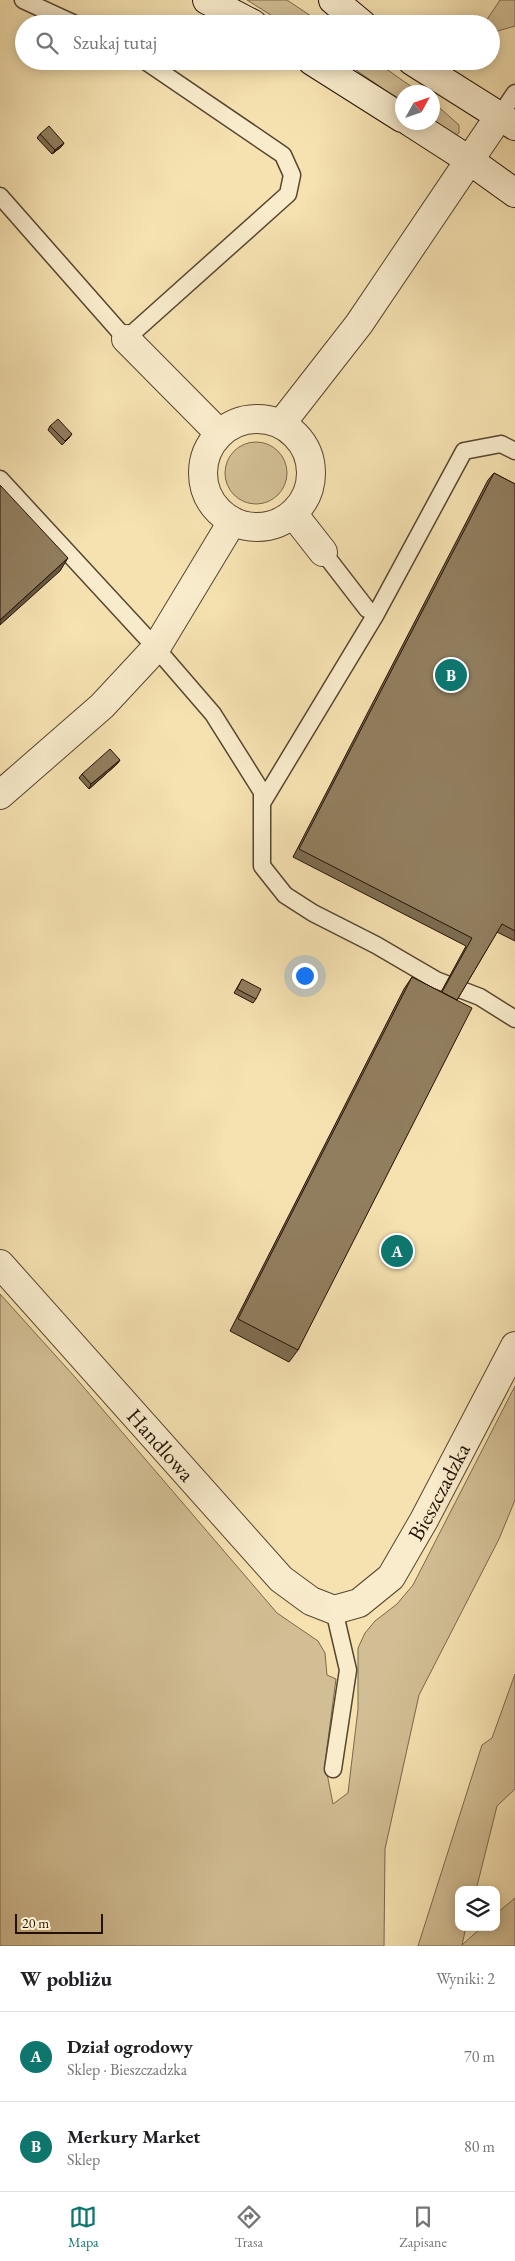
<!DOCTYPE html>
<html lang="pl">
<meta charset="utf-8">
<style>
body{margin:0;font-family:"EB Garamond",serif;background:#f2f2f2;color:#202124}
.controls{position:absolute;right:15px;bottom:15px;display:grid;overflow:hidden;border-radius:10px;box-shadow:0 2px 12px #0003}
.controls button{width:45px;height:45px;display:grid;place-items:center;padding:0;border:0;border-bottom:1px solid #e0e0e0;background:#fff;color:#202124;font:25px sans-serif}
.compass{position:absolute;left:395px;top:85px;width:45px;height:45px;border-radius:50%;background:#fff;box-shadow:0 2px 12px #0003;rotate:50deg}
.scale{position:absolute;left:15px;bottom:12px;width:88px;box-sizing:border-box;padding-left:5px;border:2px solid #241105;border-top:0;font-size:14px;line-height:18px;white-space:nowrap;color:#241105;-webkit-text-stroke:4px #f9eccc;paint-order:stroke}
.you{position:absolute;left:304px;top:975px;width:18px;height:18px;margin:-12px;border:4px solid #fff;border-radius:50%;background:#1a73e8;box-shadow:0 0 0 8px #1a73e833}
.badge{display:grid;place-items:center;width:32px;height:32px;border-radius:50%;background:#0f766e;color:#fff;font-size:16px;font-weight:700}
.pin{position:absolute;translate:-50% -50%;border:2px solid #fff;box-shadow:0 1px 5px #0006}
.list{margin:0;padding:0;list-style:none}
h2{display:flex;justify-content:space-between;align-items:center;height:65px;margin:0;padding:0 20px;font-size:21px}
h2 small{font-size:16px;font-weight:400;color:#757577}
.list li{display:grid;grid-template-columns:32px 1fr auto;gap:15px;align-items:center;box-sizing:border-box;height:90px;padding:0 20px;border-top:1px solid #e0e0e0}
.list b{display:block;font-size:19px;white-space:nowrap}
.list p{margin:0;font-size:16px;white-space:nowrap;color:#757577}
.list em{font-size:16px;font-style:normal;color:#757577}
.icon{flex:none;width:28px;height:28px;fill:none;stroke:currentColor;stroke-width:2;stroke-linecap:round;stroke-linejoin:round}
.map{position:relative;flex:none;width:515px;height:1946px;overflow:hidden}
.search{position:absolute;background:#fff;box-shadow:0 2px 12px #0003;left:15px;right:15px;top:15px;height:55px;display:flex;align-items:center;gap:12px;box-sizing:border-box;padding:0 18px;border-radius:28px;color:#757577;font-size:19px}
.sheet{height:245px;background:#fff}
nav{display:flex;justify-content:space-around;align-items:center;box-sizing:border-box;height:70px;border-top:1px solid #e0e0e0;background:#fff;font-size:14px;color:#757577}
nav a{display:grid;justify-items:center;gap:2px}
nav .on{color:#0f766e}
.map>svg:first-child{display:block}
.green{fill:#d2be94;stroke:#7b684c}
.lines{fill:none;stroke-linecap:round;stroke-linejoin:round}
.lane-casing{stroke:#584530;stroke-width:19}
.street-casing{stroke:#584530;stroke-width:30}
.secondary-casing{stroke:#241105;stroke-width:30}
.lane{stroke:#f9eccc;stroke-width:16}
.street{stroke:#f9eccc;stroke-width:28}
.secondary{stroke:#f9eccc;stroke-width:28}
.wall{fill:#7d6c51;stroke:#241105}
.shaded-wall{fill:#665842;stroke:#241105}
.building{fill:#917e5e;stroke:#241105}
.labels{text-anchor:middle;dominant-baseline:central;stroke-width:4;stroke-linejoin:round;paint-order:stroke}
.street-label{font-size:22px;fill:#241105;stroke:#f9eccc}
</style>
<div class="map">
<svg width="515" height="1946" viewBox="0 0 515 1946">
<rect width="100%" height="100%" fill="#f6e2b1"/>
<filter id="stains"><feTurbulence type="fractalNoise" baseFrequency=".004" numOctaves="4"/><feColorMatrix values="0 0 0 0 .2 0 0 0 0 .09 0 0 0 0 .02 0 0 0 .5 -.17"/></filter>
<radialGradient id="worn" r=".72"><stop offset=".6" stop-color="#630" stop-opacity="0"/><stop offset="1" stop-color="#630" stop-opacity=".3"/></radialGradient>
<path class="green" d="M247,0h40l36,24h-38z
M500,0h15v26l-24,7v-9h-7z
M343,61h32l44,31h-17v10z
M433,102l26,23v8l-6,4 -21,-15z
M225 473a31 31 0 1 1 62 0a31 31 0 1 1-62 0Z
M0,1294l74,82 203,237 41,28 7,12 2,22 9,4 -11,84 8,41 15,-11 10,-84v-61l7,-15 10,-12 22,-17 16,-19 102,-199v114l-16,39 -80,156 -34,154 -1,97h-384z
M515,1674v115l-18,17 -21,84h-17v37h7l-4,18 20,-18h14v-13l19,-16v48h-97l64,-201 10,-7z"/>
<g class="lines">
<g class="lane-casing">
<path id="lane" d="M23,0l52,24
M500,115l15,-22
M0,196l126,143 162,-145 4,-19 -9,-20 -138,-94
M0,479l156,169 57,66 49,78v74l23,29 28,18 63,32 60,35 44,17 35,22
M323,552l44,57 9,5 88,-163 37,-7 14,7
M262,803l114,-189
M333,1769l15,-99 -14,-60"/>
</g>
<g class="street-casing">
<g id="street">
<path d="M126,339l93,94"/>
<circle cx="257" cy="473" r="54"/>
<path d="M281,424l78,-100 141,-209"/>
<path d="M294,515l29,37"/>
<path d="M0,795l102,-89 54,-58 76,-126"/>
<path id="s1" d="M0,1264l281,315 30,22 23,9 25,-7 32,-26 33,-57 91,-174"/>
</g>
</g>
<g class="secondary-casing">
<path id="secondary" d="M207,0l46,24
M333,0l29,24
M312,61l90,57
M412,61l103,65
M410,122l59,38 46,33"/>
</g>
<use href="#lane" class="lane"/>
<use href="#street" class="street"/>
<use href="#secondary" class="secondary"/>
</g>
<path class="wall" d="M40,134l24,9 -3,4 -9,7 -15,-16z
M50,426l22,8 -3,4 -7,7 -14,-15z
M494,473l21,11v457l-18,-9 -40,68 -159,350 -9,12 -59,-31 174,-342 8,-12 29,15 25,-46 -173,-89 195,-377z
M120,760l-3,4 -28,25 -10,-11 3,-4z
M242,979l14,20 -3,4 -19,-10z"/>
<path class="shaded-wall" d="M64,143l-3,4 -9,7 3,-4z
M68,558l-8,13 -60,54v-5z
M120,760l-3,4 -28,25 2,-5z"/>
<path class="building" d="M49,126l15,17 -9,7 -15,-16z
M58,419l14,15 -7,7 -15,-15z
M494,473l21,11v447l-13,-7 -45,76 -15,-8 30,-54 -173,-89z
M0,485l68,73 -68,62z
M110,749l10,11 -29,24 -9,-10z
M412,977l60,31 -174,342 -60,-31z
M242,979l19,10 -5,10 -19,-10z"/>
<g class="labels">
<g class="street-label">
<text stroke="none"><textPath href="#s1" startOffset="242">Handlowa</textPath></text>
<text stroke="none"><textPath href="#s1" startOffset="649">Bieszczadzka</textPath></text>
</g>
</g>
<rect width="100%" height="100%" filter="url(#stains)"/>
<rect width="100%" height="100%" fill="url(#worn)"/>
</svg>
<div class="controls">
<button><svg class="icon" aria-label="layers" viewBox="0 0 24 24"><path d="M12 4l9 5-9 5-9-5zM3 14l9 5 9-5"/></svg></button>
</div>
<svg class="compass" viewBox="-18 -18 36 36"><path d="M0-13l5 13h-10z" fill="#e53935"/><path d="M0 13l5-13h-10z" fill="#757577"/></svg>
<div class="scale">20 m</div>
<div class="you"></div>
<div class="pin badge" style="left:397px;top:1251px">A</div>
<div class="pin badge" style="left:451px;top:675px">B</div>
<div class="search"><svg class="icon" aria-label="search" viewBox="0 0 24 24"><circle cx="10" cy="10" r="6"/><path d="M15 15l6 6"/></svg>Szukaj tutaj</div>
</div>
<section class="sheet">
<h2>W pobliżu<small>Wyniki: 2</small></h2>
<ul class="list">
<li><span class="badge">A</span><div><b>Dział ogrodowy</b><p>Sklep · Bieszczadzka</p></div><em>70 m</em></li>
<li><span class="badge">B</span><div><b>Merkury Market</b><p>Sklep</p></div><em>80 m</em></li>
</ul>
</section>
<nav>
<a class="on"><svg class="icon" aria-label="map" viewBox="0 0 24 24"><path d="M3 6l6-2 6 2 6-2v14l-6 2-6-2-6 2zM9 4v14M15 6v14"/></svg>Mapa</a>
<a><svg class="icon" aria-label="directions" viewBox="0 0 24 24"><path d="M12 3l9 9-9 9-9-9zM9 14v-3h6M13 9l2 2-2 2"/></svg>Trasa</a>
<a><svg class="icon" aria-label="saved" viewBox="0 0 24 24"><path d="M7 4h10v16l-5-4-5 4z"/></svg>Zapisane</a>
</nav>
